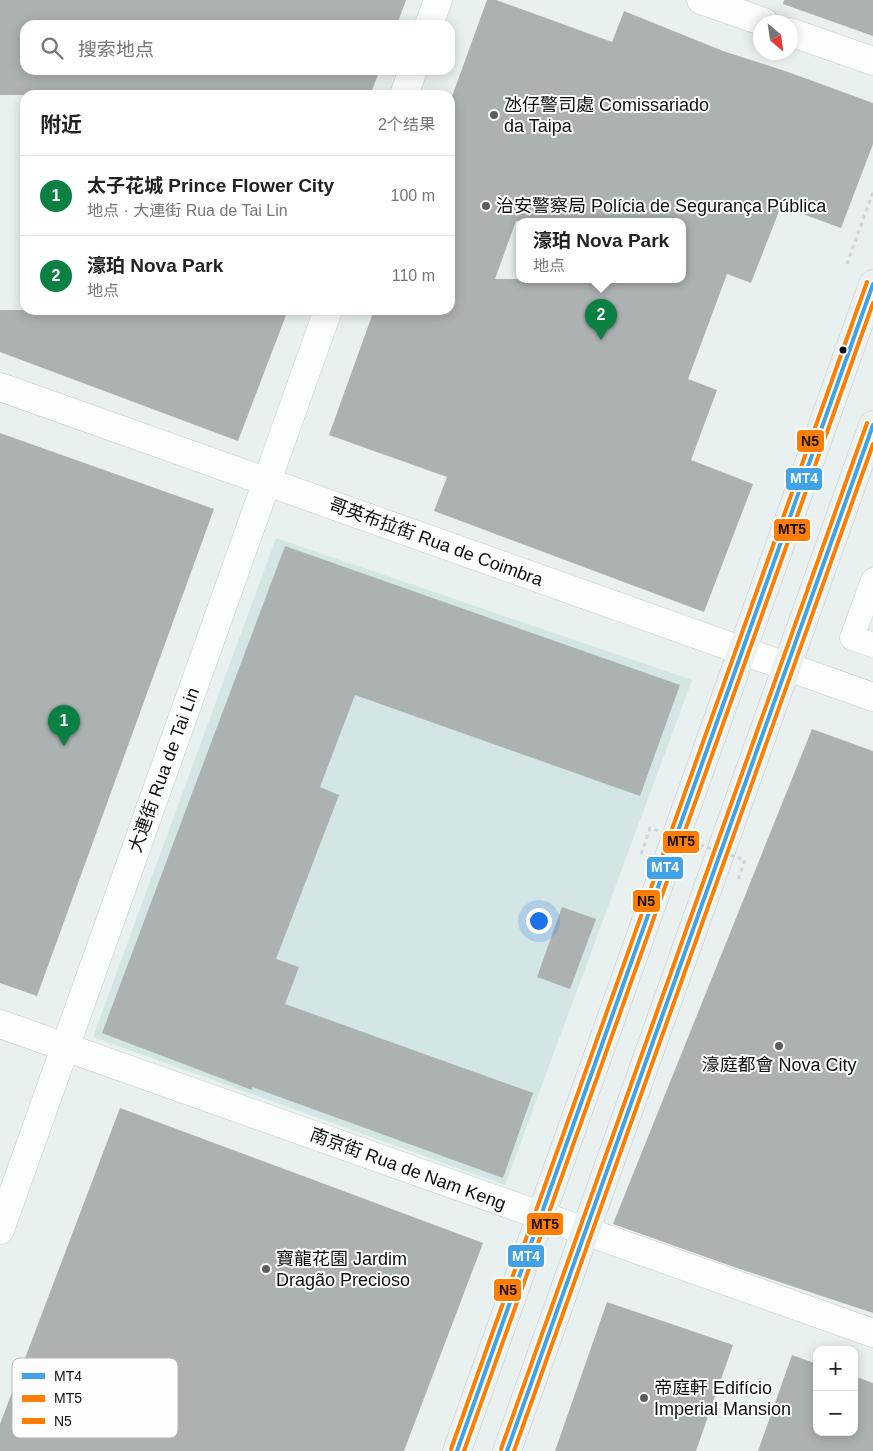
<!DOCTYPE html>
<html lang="zh">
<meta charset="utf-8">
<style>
body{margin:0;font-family:Arial,"Noto Sans SC",sans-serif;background:#f6f6f6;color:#222}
.controls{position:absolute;right:15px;bottom:15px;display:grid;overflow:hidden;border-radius:10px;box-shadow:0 2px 12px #0003}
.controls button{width:45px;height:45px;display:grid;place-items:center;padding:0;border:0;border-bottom:1px solid #e0e0e0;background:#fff;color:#222;font:25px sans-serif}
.compass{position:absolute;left:753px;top:15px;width:45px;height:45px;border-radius:50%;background:#fff;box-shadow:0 2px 12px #0003;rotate:151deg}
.you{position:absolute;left:538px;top:920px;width:18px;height:18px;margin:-12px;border:4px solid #fff;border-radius:50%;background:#1a73e8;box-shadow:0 0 0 8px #1a73e833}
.badge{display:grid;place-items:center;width:32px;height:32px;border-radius:50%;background:#0b8043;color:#fff;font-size:16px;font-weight:700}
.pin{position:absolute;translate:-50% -41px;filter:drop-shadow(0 1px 2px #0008)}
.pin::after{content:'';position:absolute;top:26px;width:18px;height:15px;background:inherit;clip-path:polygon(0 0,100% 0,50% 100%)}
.popup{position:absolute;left:516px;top:218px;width:170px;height:65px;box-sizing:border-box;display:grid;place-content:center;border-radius:10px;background:#fff;filter:drop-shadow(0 1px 4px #0005);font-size:16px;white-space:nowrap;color:#767676}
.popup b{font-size:19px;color:#222}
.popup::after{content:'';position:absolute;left:50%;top:100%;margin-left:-10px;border:10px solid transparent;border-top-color:#fff}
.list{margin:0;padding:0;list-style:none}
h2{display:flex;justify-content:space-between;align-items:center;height:65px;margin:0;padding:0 20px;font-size:21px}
h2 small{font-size:16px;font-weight:400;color:#767676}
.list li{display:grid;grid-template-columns:32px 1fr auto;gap:15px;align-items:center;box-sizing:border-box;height:80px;padding:0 20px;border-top:1px solid #e0e0e0}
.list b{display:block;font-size:19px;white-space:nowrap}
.list p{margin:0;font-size:16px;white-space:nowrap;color:#767676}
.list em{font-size:16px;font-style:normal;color:#767676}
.icon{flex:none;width:28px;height:28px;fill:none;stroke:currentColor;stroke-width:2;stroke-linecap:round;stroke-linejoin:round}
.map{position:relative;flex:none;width:873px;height:1451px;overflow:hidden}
.search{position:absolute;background:#fff;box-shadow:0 2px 12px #0003;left:20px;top:20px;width:435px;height:55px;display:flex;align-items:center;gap:12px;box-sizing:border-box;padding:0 18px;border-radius:15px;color:#767676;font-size:19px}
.panel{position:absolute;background:#fff;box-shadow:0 2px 12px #0003;left:20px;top:90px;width:435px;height:225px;border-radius:15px}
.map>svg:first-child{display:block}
.built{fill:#d3e5e4}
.building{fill:#abb2b1;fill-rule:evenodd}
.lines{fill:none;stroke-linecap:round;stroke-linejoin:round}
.pedestrian-casing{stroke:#c4cbca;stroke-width:25}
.minor-casing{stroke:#c4cbca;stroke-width:29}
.secondary-casing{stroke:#c4cbca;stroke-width:29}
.path{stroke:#d0d3d3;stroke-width:3;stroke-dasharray:4 4;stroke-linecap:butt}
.pedestrian{stroke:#fcfdfd;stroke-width:24}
.minor{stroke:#fcfdfd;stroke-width:28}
.secondary{stroke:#ebf0f0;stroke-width:28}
.path-bridge{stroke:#d0d3d3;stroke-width:3;stroke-dasharray:4 4;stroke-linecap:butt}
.bus-1-casing{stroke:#fefefe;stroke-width:8}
.bus-2-casing{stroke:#fefefe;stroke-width:8}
.bus-3-casing{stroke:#fefefe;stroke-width:8}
.bus-1{stroke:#40a3e7;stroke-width:4}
.bus-2{stroke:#ff7d00;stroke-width:4}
.bus-3{stroke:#ff7d00;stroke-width:4}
.poi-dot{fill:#575e5e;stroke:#fefefe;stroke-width:2}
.bus-dot{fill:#090f0f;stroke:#fefefe;stroke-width:2}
.labels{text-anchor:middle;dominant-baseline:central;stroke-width:4;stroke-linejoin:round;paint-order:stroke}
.poi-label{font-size:18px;fill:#090f0f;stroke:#fefefe;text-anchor:start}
.street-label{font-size:18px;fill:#090f0f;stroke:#fefefe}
.key{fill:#fefefe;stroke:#b4b6b6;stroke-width:1}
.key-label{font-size:14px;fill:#090f0f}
.line-badge{stroke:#fefefe;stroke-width:2}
.badge-label{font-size:14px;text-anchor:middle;font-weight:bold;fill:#fff}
.pale-badge-label{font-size:14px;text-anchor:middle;font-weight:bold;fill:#111}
</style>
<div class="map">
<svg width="873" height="1451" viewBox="0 0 873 1451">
<rect width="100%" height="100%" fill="#e8f1f0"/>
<path class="built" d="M276,538l416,142 -187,505 -412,-148z"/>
<path class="building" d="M0,0h406l-9,25h-372v45h355l-10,25h-370z
M487,0h9l116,42 12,-31 99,40 65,21 85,31v41l-32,84 -60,-22 -30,77 -24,-9 -39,105 29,11 -26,70 62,24 -49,128 -270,-101 13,-34 -118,-42 45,-125h76v-208zM516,221h166v58h-187z
M784,0h89v36l-90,-32z
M0,310h288l-50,131 -238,-89z
M0,433l214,76 -177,487 -37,-13z
M285,546l395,139 -40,111 -285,-101 -35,92 19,8 -63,164 23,8 -14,37 248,89 -30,85 -251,-91v3l-150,-57z
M812,729l61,22v562l-139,-46 -121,-43z
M562,907l34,12 -26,70 -33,-12z
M120,1108l363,135 -79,208h-404v-27z
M607,1302l126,43 -37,106h-141z
M792,1355l25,9v68h37v-56l19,7v68h-115z"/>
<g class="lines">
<g class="pedestrian-casing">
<path id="pedestrian" d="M873,580l-21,58 21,7"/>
</g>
<g class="minor-casing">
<path id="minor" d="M701,0l63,22
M429,25l9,-25
M790,32l83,29
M404,95l9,-25
M0,387l873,310
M0,1024l873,309
M0,1230l328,-920"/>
</g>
<g class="secondary-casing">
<path id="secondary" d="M457,1451l416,-1167
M507,1451l366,-1026"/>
</g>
<path class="path" d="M847,264l26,-72"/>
<use href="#pedestrian" class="pedestrian"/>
<use href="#minor" class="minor"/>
<use href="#secondary" class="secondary"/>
<path class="path-bridge" d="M641,854l9,-26 95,32 -8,23"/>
<g class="bus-1-casing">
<path id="bus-1" d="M457,1451l416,-1167
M507,1451l366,-1026"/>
</g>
<g class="bus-2-casing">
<path id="bus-2" d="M464,1451l409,-1148
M514,1451l359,-1007"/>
</g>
<g class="bus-3-casing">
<path id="bus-3" d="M451,1449l416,-1167
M501,1449l366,-1026"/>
</g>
<use href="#bus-1" class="bus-1"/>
<use href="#bus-2" class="bus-2"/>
<use href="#bus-3" class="bus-3"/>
</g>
<g class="poi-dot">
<circle cx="494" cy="115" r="5"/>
<circle cx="486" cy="206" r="5"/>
<circle cx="779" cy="1046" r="5"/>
<circle cx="266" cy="1269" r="5"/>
<circle cx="644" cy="1398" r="5"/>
</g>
<circle class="bus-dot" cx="843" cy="350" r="4.5"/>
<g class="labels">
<g class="poi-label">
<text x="504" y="105">氹仔警司處 Comissariado<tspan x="504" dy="21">da Taipa</tspan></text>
<text x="496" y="206">治安警察局 Polícia de Segurança Pública</text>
<text x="779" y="1065" text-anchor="middle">濠庭都會 Nova City</text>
<text x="276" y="1259">寶龍花園 Jardim<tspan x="276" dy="21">Dragão Precioso</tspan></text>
<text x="654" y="1388">帝庭軒 Edifício<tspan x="654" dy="21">Imperial Mansion</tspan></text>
</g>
<g class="street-label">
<text transform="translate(436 542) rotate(20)">哥英布拉街 Rua de Coimbra</text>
<text transform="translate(164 770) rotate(-70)">大連街 Rua de Tai Lin</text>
<text transform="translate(408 1169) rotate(20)">南京街 Rua de Nam Keng</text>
</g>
</g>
<rect x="12" y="1358" width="166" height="80" rx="8" class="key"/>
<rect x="22" y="1373" width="23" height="6" fill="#40a3e7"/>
<rect x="22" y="1395" width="23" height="7" fill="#ff7d00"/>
<rect x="22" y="1418" width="23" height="6" fill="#ff7d00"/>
<g class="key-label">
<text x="54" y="1381">MT4</text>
<text x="54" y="1403">MT5</text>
<text x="54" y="1426">N5</text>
</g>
<g class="line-badge">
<rect x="796" y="429" width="29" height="24" rx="5" fill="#ff7d00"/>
<rect x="785" y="467" width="38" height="24" rx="5" fill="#40a3e7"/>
<rect x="773" y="518" width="38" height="24" rx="5" fill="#ff7d00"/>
<rect x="662" y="830" width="38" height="24" rx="5" fill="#ff7d00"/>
<rect x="646" y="856" width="38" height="24" rx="5" fill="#40a3e7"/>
<rect x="632" y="889" width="29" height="24" rx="5" fill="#ff7d00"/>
<rect x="526" y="1212" width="38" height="24" rx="5" fill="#ff7d00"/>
<rect x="507" y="1244" width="38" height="24" rx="5" fill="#40a3e7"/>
<rect x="493" y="1278" width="29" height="24" rx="5" fill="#ff7d00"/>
</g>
<g class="badge-label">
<text x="804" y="483">MT4</text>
<text x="665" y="872">MT4</text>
<text x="526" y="1261">MT4</text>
</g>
<g class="pale-badge-label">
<text x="810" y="446">N5</text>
<text x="792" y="534">MT5</text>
<text x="681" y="846">MT5</text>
<text x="646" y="906">N5</text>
<text x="545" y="1229">MT5</text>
<text x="508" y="1295">N5</text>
</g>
</svg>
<div class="controls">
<button>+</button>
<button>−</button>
</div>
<svg class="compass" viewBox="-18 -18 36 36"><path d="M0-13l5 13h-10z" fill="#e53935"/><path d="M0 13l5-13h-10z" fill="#767676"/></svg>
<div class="you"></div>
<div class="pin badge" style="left:64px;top:746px">1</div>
<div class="pin badge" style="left:601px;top:340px">2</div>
<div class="popup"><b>濠珀 Nova Park</b>地点</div>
<div class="search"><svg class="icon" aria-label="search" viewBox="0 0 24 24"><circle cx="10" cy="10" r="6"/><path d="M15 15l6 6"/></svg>搜索地点</div>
<section class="panel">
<h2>附近<small>2个结果</small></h2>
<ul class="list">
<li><span class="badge">1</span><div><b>太子花城 Prince Flower City</b><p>地点 · 大連街 Rua de Tai Lin</p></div><em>100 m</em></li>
<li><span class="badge">2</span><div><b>濠珀 Nova Park</b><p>地点</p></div><em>110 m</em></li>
</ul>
</section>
</div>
